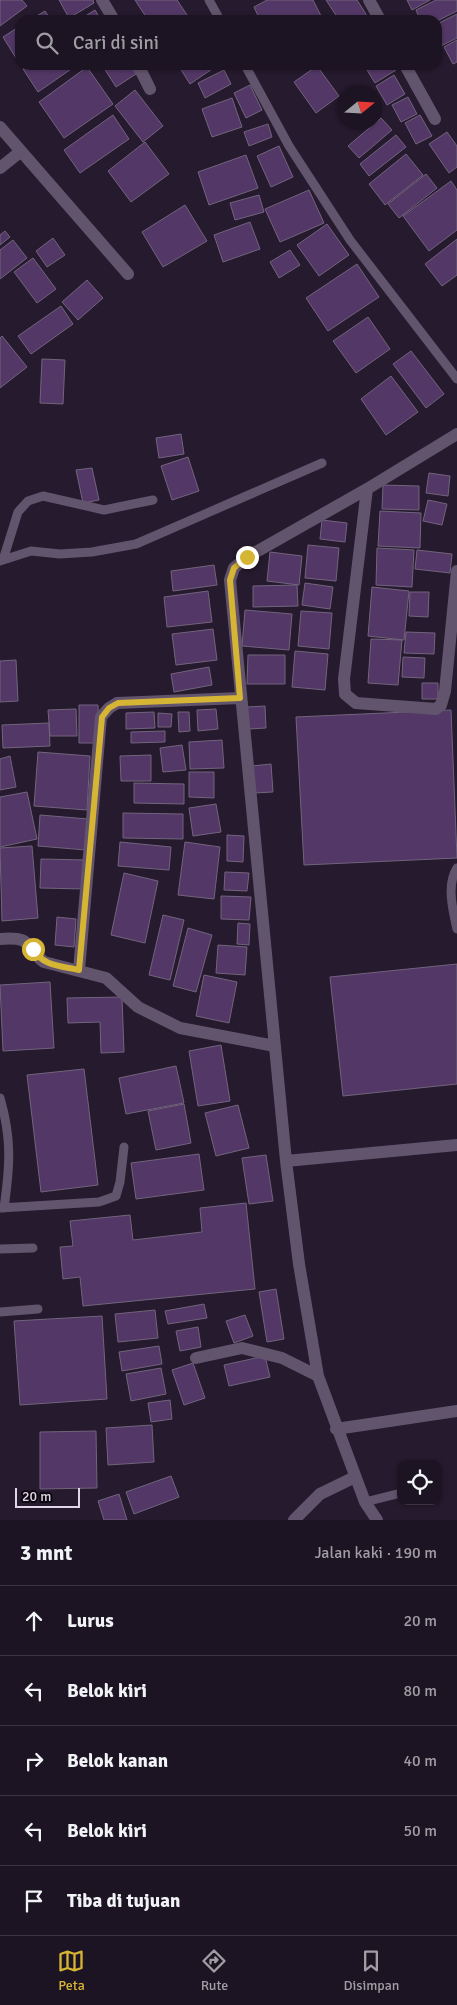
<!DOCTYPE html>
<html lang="id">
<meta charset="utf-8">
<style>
body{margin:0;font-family:Signika,sans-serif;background:#251d2a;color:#f1f3f6}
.controls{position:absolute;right:15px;bottom:15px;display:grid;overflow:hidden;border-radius:10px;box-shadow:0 1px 4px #0004}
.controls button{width:45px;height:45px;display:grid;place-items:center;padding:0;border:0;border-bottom:1px solid #3a3340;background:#1c1422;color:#f1f3f6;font:25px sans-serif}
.compass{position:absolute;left:337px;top:85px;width:45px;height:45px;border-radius:50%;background:#1c1422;box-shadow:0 1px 4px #0004;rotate:72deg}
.scale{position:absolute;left:15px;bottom:12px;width:65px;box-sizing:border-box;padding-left:5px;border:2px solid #dfd7e5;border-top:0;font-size:14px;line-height:18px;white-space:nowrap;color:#dfd7e5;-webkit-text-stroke:4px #0c0710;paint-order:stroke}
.stop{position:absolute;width:15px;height:15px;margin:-11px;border:4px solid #d6b534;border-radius:50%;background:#fff}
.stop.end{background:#d6b534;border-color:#fff;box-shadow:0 1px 5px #0008}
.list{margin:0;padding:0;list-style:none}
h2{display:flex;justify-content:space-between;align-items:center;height:65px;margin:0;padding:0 20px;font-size:21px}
h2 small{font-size:16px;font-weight:400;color:#a09ea5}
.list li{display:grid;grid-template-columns:32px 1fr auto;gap:15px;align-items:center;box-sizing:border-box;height:70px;padding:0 20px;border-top:1px solid #3a3340}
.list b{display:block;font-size:19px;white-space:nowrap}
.list em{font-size:16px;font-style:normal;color:#a09ea5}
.icon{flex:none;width:28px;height:28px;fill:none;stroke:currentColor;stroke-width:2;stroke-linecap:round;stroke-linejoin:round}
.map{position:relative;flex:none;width:457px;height:1520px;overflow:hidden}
.search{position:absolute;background:#1c1422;box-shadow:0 1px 4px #0004;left:15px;right:15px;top:15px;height:55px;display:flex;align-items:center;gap:12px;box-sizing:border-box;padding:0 18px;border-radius:15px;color:#a09ea5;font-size:19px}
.sheet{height:415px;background:#1c1422}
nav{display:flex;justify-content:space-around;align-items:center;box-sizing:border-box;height:70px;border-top:1px solid #3a3340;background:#1c1422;font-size:14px;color:#a09ea5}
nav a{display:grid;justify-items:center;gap:2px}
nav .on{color:#d6b534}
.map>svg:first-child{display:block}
.building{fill:#533766;stroke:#72647d}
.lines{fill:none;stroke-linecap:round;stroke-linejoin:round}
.service{stroke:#62546c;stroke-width:9}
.minor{stroke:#62546c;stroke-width:12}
.route{stroke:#d6b534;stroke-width:6}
</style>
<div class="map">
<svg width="457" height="1520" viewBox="0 0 457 1520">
<rect width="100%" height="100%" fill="#261a2e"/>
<path class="building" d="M0,0h22l5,6 -27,20z
M59,0h34l1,3 -25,15z
M135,0h42l10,15 -6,5h-33z
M267,0h46l10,20h-63l-6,-13z
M326,0h31l12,19 -30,1z
M407,0h23l-18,10z
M436,0h21v11l-20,10 -17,-1 -4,-10z
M95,10l6,10h-22z
M45,11l6,9h-21z
M457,14v24l-20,10v-24z
M20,26v36l-1,1 -16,-26z
M457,40v22l-4,2 -9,-17z
M29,65h48l-39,27 -15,-23z
M102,65h28l6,9 -20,13z
M184,65h34l-28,19 -10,-16z
M364,65h29l3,5 -21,13z
M317,66l22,30 -23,17 -22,-31z
M87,67l26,37 -49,34 -25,-36z
M224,70l7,14 -26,14 -7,-15z
M394,75l11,19 -18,11 -11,-19z
M250,85l12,25 -16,8 -12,-25z
M135,90l28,36 -20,16 -28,-36z
M408,97l9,17 -16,8 -9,-17z
M232,98l10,29 -30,10 -10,-28z
M113,115l16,24 -49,34 -16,-23z
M420,115l12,21 -16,8 -11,-21z
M381,118l11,12 -33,28 -11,-12z
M268,124l4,13 -23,9 -5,-14z
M447,132l10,14v21l-8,6 -20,-29z
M396,135l10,12 -37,29 -9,-12z
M145,142l24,32 -38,28 -23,-31z
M279,146l14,31 -22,10 -14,-31z
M406,154l17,21 -38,30 -16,-21z
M246,155l12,33 -49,17 -11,-33z
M426,174l11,14 -38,30 -11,-14z
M451,181l6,9v40l-28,21 -26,-35z
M309,190l15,33 -44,19 -15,-33z
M259,195l5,17 -29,8 -5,-17z
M185,205l22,36 -44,26 -21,-35z
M250,222l10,27 -37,13 -9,-27z
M327,224l22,31 -30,21 -22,-31z
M5,231l5,6 -10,8v-10z
M53,238l12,17 -18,12 -11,-16z
M457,239v36l-15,11 -17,-22z
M13,240l14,18 -27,21v-29z
M290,250l10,15 -21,13 -9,-16z
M33,258l23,31 -19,14 -23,-31z
M357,264l22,33 -51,34 -22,-33z
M87,280l16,18 -25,22 -16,-18z
M61,306l12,18 -42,30 -13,-18z
M368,317l22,32 -34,24 -23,-32z
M2,336l25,31 -27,21v-50z
M411,351l33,43 -18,14 -33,-44z
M42,359l23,1 -2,44 -23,-1z
M391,376l27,36 -32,23 -25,-36z
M181,434l3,20 -25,4 -3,-20z
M188,457l11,34 -27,9 -11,-34z
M92,468l7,32 -16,3 -7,-33z
M429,473l21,3 -2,20 -22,-3z
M383,485l36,1v24l-37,-1z
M428,500l19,4 -5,21 -19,-4z
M380,511l41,2 -1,35 -42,-2z
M322,520l25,3 -2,19 -25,-3z
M308,545l31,3 -3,33 -31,-3z
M377,548l37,2 -2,37 -36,-2z
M417,550l35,4 -2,19 -35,-4z
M270,552l32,4 -3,29 -32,-4z
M214,565l3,20 -44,6 -2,-20z
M305,583l28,4 -3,22 -28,-4z
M297,585l1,21 -45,1v-21z
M372,587l37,4 -5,49 -36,-4z
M208,591l4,31 -45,5 -3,-30z
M410,592h19l-1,25 -19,-1z
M245,610l47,4 -3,36 -47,-4z
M301,611l31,2 -3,36 -31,-3z
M213,629l4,31 -41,5 -4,-31z
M406,632l29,1 -1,21 -30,-1z
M371,639l31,1 -4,45 -30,-2z
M295,651l33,3 -3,36 -33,-3z
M248,655h37v29h-38z
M403,657l22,1 -1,20 -22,-1z
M16,660l2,41 -18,1v-41z
M209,667l3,18 -38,7 -3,-18z
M422,683h16v16h-16z
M79,705h19l1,38h-20z
M265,706l1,22 -17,1 -2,-22z
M76,709l1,27h-27l-2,-26z
M216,709l2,20 -20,2 -1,-21z
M451,710l6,148 -153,7 -8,-148z
M154,712l1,16 -29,1v-16z
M178,712h11l1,19 -11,1z
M158,713l14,1 -1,13h-13z
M49,723l1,23 -47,2 -1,-23z
M165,731v11l-34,1v-11z
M222,740l2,28 -34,1 -1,-27z
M182,745l4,25 -23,2 -3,-24z
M38,752l52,4 -3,54 -53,-4z
M151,755v26h-30l-1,-25z
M10,756l6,31 -16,3v-31z
M271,764l2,28 -19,1 -2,-27z
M189,772h25v26l-25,-1z
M134,783l50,1v20l-50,-1z
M27,792l10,47 -37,8v-50z
M216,804l5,28 -28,4 -4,-28z
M123,813l60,1v25l-60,-1z
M40,815l48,4 -2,31 -48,-4z
M227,835l17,1 -1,26 -16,-1z
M120,842l51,5 -2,23 -51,-4z
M185,842l35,5 -6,52 -36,-4z
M32,846l6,72 -36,3 -2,-73z
M41,859l46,1 -2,29 -45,-1z
M225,872l24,1 -2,18 -23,-1z
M124,873l34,8 -13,62 -34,-8z
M221,896l30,1 -2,23 -28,-1z
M163,915l21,5 -14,60 -21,-5z
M57,917l19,2 -2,28 -19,-2z
M238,923l12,1 -1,21 -12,-1z
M188,928l24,7 -16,57 -23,-6z
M218,945l29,2 -2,28 -29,-2z
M457,964v120l-114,12 -13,-119z
M204,975l33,7 -8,41 -33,-7z
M50,982l4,66 -51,3 -3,-66z
M122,997l2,55 -23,1 -1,-31 -32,1 -1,-25z
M221,1045l9,56 -32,5 -9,-55z
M176,1066l8,37 -58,11 -7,-36z
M84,1069l14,116 -57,7 -14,-117z
M184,1104l7,39 -35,7 -8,-39z
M238,1105l11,43 -33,8 -11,-43z
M199,1154l5,36 -68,9 -5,-36z
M266,1155l7,46 -24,3 -7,-46z
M246,1203l9,86 -172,17 -3,-29 -17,2 -3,-32 13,-1 -3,-25 60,-6 3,25 69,-8 -2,-24z
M276,1289l8,50 -17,3 -8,-50z
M204,1304l3,14 -39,6 -3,-13z
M155,1310l3,28 -40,4 -3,-28z
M245,1315l8,21 -19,7 -8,-22z
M102,1316l5,83 -87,6 -6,-84z
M198,1327l3,20 -21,4 -4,-20z
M159,1346l3,18 -40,7 -3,-19z
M265,1356l5,21 -41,9 -5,-21z
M193,1363l12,35 -21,7 -12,-35z
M161,1368l5,26 -35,7 -5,-27z
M170,1400l2,19 -21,3 -3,-19z
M152,1425l2,37 -46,3 -2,-37z
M96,1431l1,57 -57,1v-57z
M171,1476l8,21 -45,17 -8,-22z
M119,1494l8,26h-23l-6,-19z"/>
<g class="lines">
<path class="service" d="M209,0l11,20
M245,65l44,81 61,94 107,139
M3,560l15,-48 10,-11 15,-5 61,14 49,-10
M0,561l31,-10 29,3 32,-2 44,-8 186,-81
M457,868c-11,17 -4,43 0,61
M0,1098c12,41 10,68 4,110
M0,1208l99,-6 17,-6 4,-14 4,-35
M0,1249l33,-1
M0,1312l38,-3
M365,1502l36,-9"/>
<path class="minor" d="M102,0l12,20
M369,0l11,20
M138,65l12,24
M405,65l30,54
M0,127l128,147
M0,168l20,-16
M367,489l-23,190 1,15 11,9 80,6 5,-4 4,-14 12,-120
M0,939c35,-3 23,8 44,23l62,16 32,29 42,21 95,18
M79,970l22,-253 8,-9 8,-5 123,-5
M286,1161l171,-16
M196,1358l46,-10 40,10 36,18
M336,1429l121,-18
M294,1520l26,-26 35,-17
M377,1520l-12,-18 -47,-126 -19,-112 -13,-103 -56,-581 4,-12 13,-11 120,-68 90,-55"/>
</g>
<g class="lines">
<path class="route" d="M33,949c9,17 29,17 46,21l23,-253 7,-9 9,-5 122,-5 -10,-118 4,-12 13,-11"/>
</g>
</svg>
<div class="controls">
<button><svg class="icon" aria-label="locate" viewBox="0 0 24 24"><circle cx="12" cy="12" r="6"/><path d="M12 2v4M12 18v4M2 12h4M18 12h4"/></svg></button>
</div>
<svg class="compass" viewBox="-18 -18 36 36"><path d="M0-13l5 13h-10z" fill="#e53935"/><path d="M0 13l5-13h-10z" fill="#a09ea5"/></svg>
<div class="scale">20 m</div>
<div class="stop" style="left:33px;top:949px"></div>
<div class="stop end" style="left:247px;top:557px"></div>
<div class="search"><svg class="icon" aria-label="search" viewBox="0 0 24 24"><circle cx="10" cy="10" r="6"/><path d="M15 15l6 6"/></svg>Cari di sini</div>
</div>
<section class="sheet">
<h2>3 mnt<small>Jalan kaki · 190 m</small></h2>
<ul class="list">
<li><svg class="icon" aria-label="ahead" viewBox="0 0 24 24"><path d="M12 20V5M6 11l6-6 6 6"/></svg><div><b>Lurus</b></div><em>20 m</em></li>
<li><svg class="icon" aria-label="left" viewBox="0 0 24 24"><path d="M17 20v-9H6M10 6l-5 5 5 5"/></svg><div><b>Belok kiri</b></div><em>80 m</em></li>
<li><svg class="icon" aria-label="right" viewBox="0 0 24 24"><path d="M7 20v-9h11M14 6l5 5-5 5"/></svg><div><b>Belok kanan</b></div><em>40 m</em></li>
<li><svg class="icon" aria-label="left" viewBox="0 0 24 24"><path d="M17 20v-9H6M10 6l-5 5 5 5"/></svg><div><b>Belok kiri</b></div><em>50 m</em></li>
<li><svg class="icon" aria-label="arrive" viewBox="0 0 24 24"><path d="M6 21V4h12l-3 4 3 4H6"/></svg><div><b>Tiba di tujuan</b></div></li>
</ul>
</section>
<nav>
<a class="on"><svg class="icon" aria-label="map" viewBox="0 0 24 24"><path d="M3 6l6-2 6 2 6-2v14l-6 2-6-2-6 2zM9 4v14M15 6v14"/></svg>Peta</a>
<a><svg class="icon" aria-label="directions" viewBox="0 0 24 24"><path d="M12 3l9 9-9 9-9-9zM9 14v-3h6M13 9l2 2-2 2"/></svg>Rute</a>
<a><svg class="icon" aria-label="saved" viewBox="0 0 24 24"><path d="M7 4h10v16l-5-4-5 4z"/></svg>Disimpan</a>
</nav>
